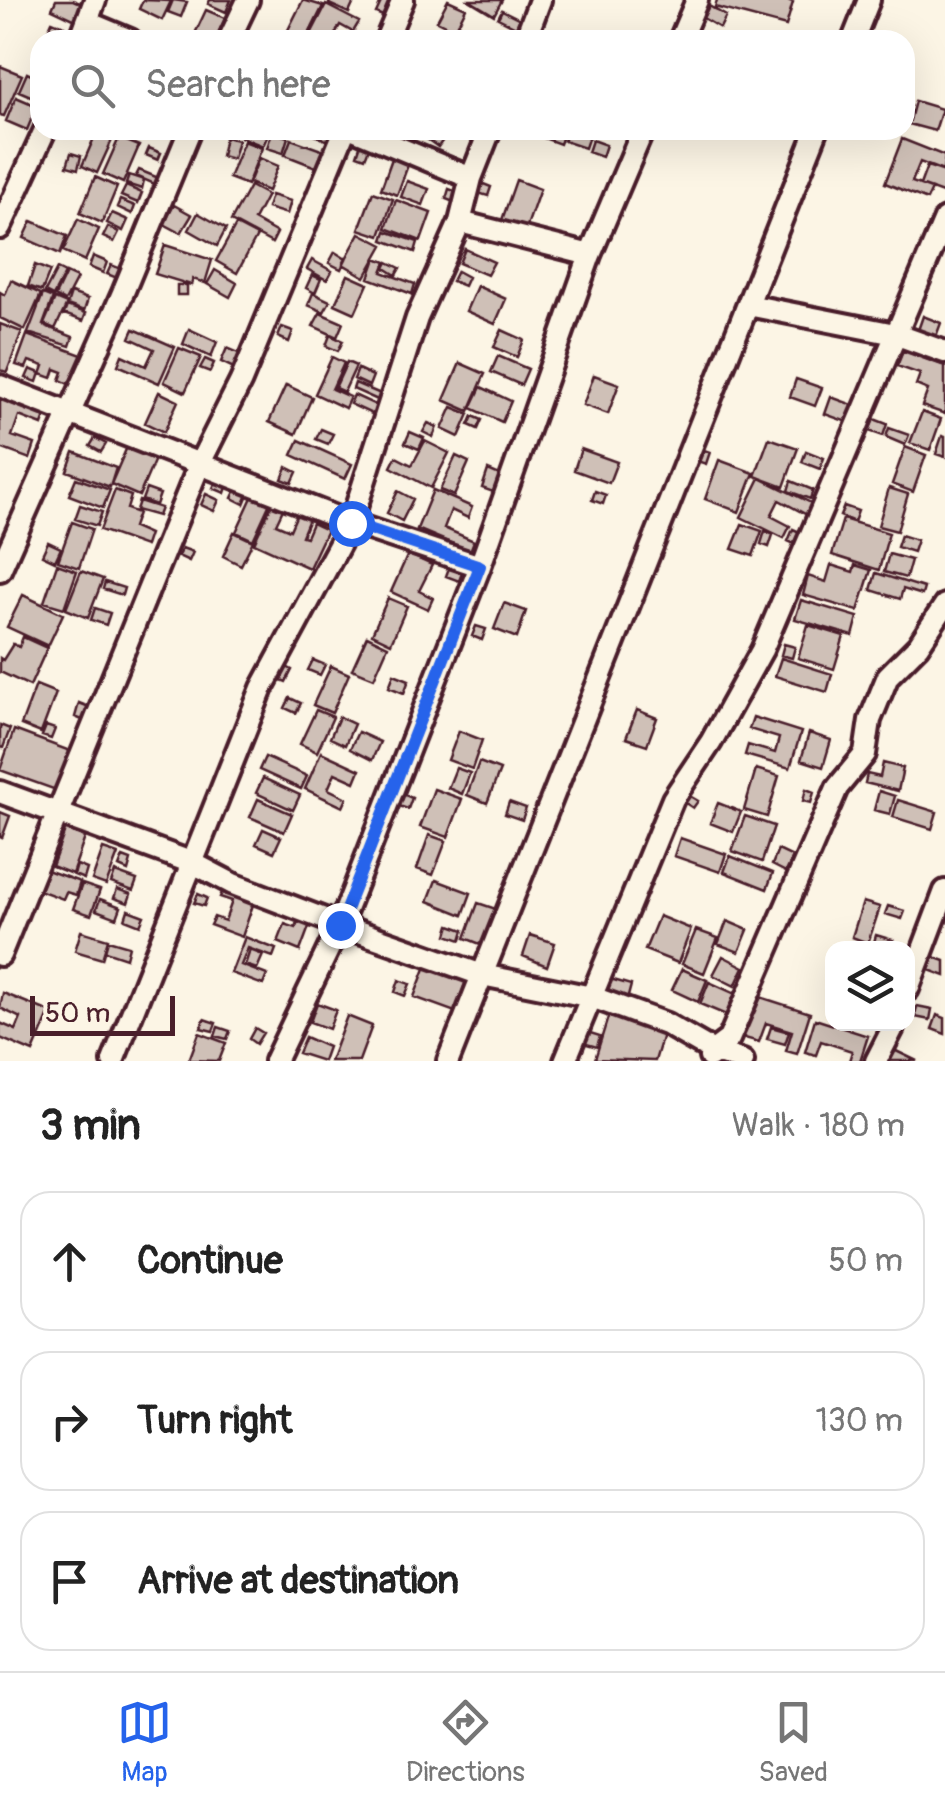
<!DOCTYPE html>
<meta charset="utf-8">
<style>
body{margin:0;font-family:Pangolin,sans-serif;background:#f2f2f2;color:#222}
.controls{position:absolute;right:30px;bottom:30px;display:grid;overflow:hidden;border-radius:20px;box-shadow:0 10px 40px #0002}
.controls button{width:90px;height:90px;display:grid;place-items:center;padding:0;border:0;border-bottom:2px solid #e0e0e0;background:#fff;color:#222;font:50px sans-serif}
.scale{position:absolute;left:30px;bottom:25px;width:145px;box-sizing:border-box;padding-left:10px;border:5px solid #4a1f2b;border-top:0;font-size:28px;line-height:35px;white-space:nowrap;color:#4a1f2b;-webkit-text-stroke:8px #fcf5e5;paint-order:stroke}
.stop{position:absolute;width:30px;height:30px;margin:-22px;border:8px solid #2563eb;border-radius:50%;background:#fff}
.stop.end{background:#2563eb;border-color:#fff;box-shadow:0 2px 10px #0008}
.list{margin:0;padding:0;list-style:none}
h2{display:flex;justify-content:space-between;align-items:center;height:130px;margin:0;padding:0 40px;font-size:42px}
h2 small{font-size:32px;font-weight:400;color:#767676}
.list li{display:grid;grid-template-columns:65px 1fr auto;gap:30px;align-items:center;box-sizing:border-box;height:140px;margin:0 20px 20px;padding:0 20px;border:2px solid #e0e0e0;border-radius:30px}
.list b{display:block;font-size:38px;white-space:nowrap}
.list em{font-size:32px;font-style:normal;color:#767676}
.icon{flex:none;width:55px;height:55px;fill:none;stroke:currentColor;stroke-width:2;stroke-linecap:round;stroke-linejoin:round}
.map{position:relative;flex:none;width:945px;height:1061px;overflow:hidden}
.search{position:absolute;background:#fff;box-shadow:0 10px 40px #0002;left:30px;right:30px;top:30px;height:110px;display:flex;align-items:center;gap:25px;box-sizing:border-box;padding:0 35px;border-radius:30px;color:#767676;font-size:38px}
.sheet{height:610px;background:#fff}
nav{display:flex;justify-content:space-around;align-items:center;box-sizing:border-box;height:140px;border-top:2px solid #e0e0e0;background:#fff;font-size:28px;color:#767676}
nav a{display:grid;justify-items:center;gap:5px}
nav .on{color:#2563eb}
.map>svg:first-child{display:block}
.building{fill:#cfc0b7;stroke:#4a1f2b;stroke-width:2.5}
.lines{fill:none;stroke-linecap:round;stroke-linejoin:round}
.street-casing{stroke:#4a1f2b;stroke-width:28}
.street{stroke:#fcf5e5;stroke-width:20}
.route{stroke:#2563eb;stroke-width:12}
</style>
<div class="map">
<svg width="945" height="1061" viewBox="0 0 945 1061">
<rect width="100%" height="100%" fill="#fcf5e5"/>
<filter id="ink" filterUnits="userSpaceOnUse"><feTurbulence type="fractalNoise" baseFrequency=".01" numOctaves="2"/><feDisplacementMap in="SourceGraphic" scale="20" xChannelSelector="R" yChannelSelector="G"/><feConvolveMatrix kernelMatrix="1 2 1 2 8 2 1 2 1" color-interpolation-filters="sRGB"/></filter>
<g filter="url(#ink)">
<path class="building" d="M56,0h17l14,6 -7,16 -28,-13z
M143,0l28,1 -9,19 -23,-11z
M173,0l14,2 -6,15 -13,-5z
M210,0h21l-5,12 -18,-8z
M303,0l20,6 -17,34h-23z
M330,0h25l-6,13 -20,-9z
M382,0h11l-8,17 -9,-4z
M448,0l18,8 -11,22 -18,-9z
M469,0h33l-8,15z
M717,0h70l6,2 -7,24 -71,-19z
M326,5l33,17 -6,10 -13,-7 -8,15h-13l-9,-4z
M709,6l17,10 -6,12 -17,-10z
M206,10l19,8 -10,22h-23z
M502,10l18,9 -4,8 -18,-9z
M52,21l12,5 -4,9 -12,-5z
M459,27l26,13h-33z
M436,31l14,6 -2,3h-17z
M0,66l22,9 -18,41 -4,-1z
M27,73l13,6v21l-21,-9z
M16,97l21,9 -10,24 -21,-9z
M915,101l27,8 -7,22 -26,-7z
M244,130h26l-7,16 -22,-9z
M317,130h18l-5,12 -15,-7z
M424,130h26l-12,17 -17,-12z
M543,130h22l-5,14 -19,-7z
M568,130h23l-6,18 -21,-7z
M97,131l16,7 -16,35 -15,-7z
M272,132l16,5 -5,16 -16,-5z
M225,137l13,3 -5,19 -12,-3z
M119,138l20,8 -16,37 -20,-9z
M291,139l36,13 -6,17 -36,-14z
M902,139l43,17 -2,15 -23,-9 -8,20 20,7 -5,11 -42,-17z
M362,140l9,3 -6,15 -8,-3z
M592,140l14,5 -4,12 -14,-5z
M244,141l18,7 -15,37 -18,-7z
M149,148l12,5 -3,7 -12,-5z
M395,150l16,7 -14,38 -16,-6z
M71,153l10,3 -3,13 -11,-3z
M259,158l19,8 -10,25 -19,-8z
M927,166l18,6v22l-25,-9z
M139,170l22,9 -2,7 -23,-10z
M129,175l15,5 -2,9 -16,-5z
M95,177l22,10 -15,36 -22,-10z
M516,180l24,9 -14,40 -24,-9z
M407,181l22,8 -6,16 -22,-8z
M481,183l10,4 -3,9 -10,-3z
M126,186l16,7 -4,10 -17,-7z
M250,186l17,9 -13,25 23,13 -5,10 -41,-22z
M449,189l11,4 -4,10 -10,-4z
M373,192l20,7 -13,37 -21,-7z
M271,195l20,6 -4,13 -20,-6z
M120,200l15,6 -3,8 -15,-7z
M396,200l35,13 -10,28 -35,-13z
M174,205l18,10 -11,18 -17,-9z
M112,213l16,7 -5,11 -16,-8z
M198,213l28,16 -9,17 -28,-16z
M78,219l21,10 -14,32 -22,-10z
M32,221l35,15 -7,18 -36,-16z
M236,225l21,11 -20,37 -21,-12z
M108,227l11,5 -5,10 -11,-5z
M386,231l32,11 -3,10 -32,-12z
M360,233l23,12 -18,32 -22,-13z
M165,245l47,15 -7,23 -12,-4 -2,6 -36,-11z
M465,249l29,13 -7,13 -28,-12z
M335,252l11,7 -5,10 -12,-6z
M93,256l14,6 -4,11 -14,-6z
M376,258l10,4 -4,10 33,12 -3,10 -43,-16z
M312,260l20,11 -5,9 -20,-11z
M388,262l12,6 -4,7 -11,-7z
M35,265l15,6 -8,20 -14,-5z
M111,265l10,4 -4,9 -10,-4z
M57,269l8,4 -12,23 -8,-4z
M215,270l22,13 -7,14 -23,-13z
M457,271l11,6 -4,9 -12,-5z
M66,273l11,5 -12,23 -10,-5z
M312,275l9,4 -6,14 -9,-5z
M348,275l20,9 -13,29 -20,-9z
M11,280l30,14 -16,36 -25,-12v-26l5,3z
M177,285h10v10h-10z
M477,286l29,13 -11,25 -29,-13z
M71,293l17,6 -4,12 -17,-6z
M313,293l17,8 -6,11 -16,-7z
M43,294l10,4 -10,27 30,12 -3,9 -42,-13z
M55,299l12,5 -12,25 -11,-5z
M67,306l19,7 -3,8 -19,-7z
M320,313l23,10 -6,14 -24,-11z
M923,316l18,7 -6,16 -19,-3z
M0,324l22,8 -15,40 -7,-2z
M282,327l11,4 -4,11 -11,-5z
M134,329l41,18 -16,36 -41,-18 4,-10 24,11 8,-17 -24,-11z
M189,329l28,13 -6,15 -28,-13z
M502,330l22,10 -7,17 -23,-10z
M27,335l55,20 -11,30 -11,-5 3,-8 -8,-3 -3,9 -11,-4 3,-8 -15,-5 -3,7 -10,-3z
M330,335l13,6 -5,10 -12,-5z
M179,348l22,9 -16,35 -21,-10z
M227,348l21,9 -6,15 -21,-10z
M903,351l42,15v48l-23,-8 6,-16 -12,-5 4,-11 -23,-8z
M498,356l30,13 -7,16 -30,-13z
M332,357l12,6 -12,26 18,8 -5,11 -30,-14z
M205,359l9,4 -4,9 -10,-4z
M347,362l9,4 -12,26 -9,-4z
M460,363l25,11 -16,37 -25,-11z
M30,369l10,4 -3,9 -11,-4z
M358,369l15,7 -4,10 -15,-7z
M594,375l25,9 -11,30 -25,-9z
M796,379l26,9 -7,18 -25,-9z
M355,383l28,12 -3,6 -27,-12z
M286,385l26,12 -16,37 -27,-12z
M481,387l30,14 -9,21 -31,-14z
M159,392l19,9 -14,31 -19,-9z
M354,395l24,11 -4,9 -24,-11z
M0,397l46,17 -4,11 -23,-9 -7,20 23,8 -5,15 -30,-11z
M831,397l22,8 -6,17 -22,-8z
M452,407l17,7 -10,23 -17,-8z
M922,412l19,7 -11,31 -20,-7z
M473,416l9,4 -4,9 -9,-4z
M874,419l13,5 -4,12 -14,-5z
M428,423l9,4 -4,10 -10,-5z
M889,428l20,7 -4,10 -19,-8z
M321,429l12,5 -5,10 -12,-5z
M410,432l14,6 -5,11 -14,-6z
M942,436l3,1v20l-9,-3z
M95,438l11,6 -5,8 -11,-6z
M769,438l29,10 -14,39 -29,-11z
M299,440l53,24 -7,15 -53,-24z
M425,441l24,12 -18,35 -40,-21 5,-10 16,8z
M127,447l28,12 -16,37 -28,-12z
M905,447l21,8 -13,37 -21,-8z
M698,448l12,4 -4,12 -12,-4z
M581,449l36,13 -8,21 -35,-13z
M806,451l18,7 -4,11 -18,-7z
M74,452l42,16 -6,19 -43,-16z
M456,456l13,6 -15,34 -14,-6z
M719,460l35,13 -15,39 -34,-13z
M287,467l10,5 -5,11 -10,-4z
M488,470l14,6 -6,17 -14,-5z
M76,478l34,12 -7,18 -34,-13z
M760,478l55,27 -6,11 -30,-16 -8,16 19,10 -6,12 -43,-21z
M217,479l11,5 -3,9 -12,-5z
M791,481l22,9 -3,9 -22,-8z
M237,487l12,5 -5,12 -12,-6z
M889,488l19,6 -11,37 -19,-5z
M146,489l14,5 -4,11 -14,-5z
M115,490l16,6 -4,13 11,4 -5,14 16,7 -4,12 -45,-16z
M433,490l39,17 -4,11 -17,-8 -7,18 30,13 -4,10 -53,-22z
M398,491l15,8 -11,22 -15,-8z
M595,491l11,4 -3,9 -11,-4z
M206,494l13,6 -5,11 -13,-6z
M253,495l17,8 -17,37 -17,-8z
M274,500l11,5 -9,19 14,6 7,-16 12,5 -7,17 4,1 6,-14 15,7 -18,38 -55,-25z
M139,501l22,7 -3,8 -22,-6z
M80,505l22,7 -5,14 -22,-7z
M844,506l14,5 -4,11 -14,-6z
M843,519l46,14 -10,37 -47,-15z
M72,522l20,7 -13,39 -21,-7z
M742,524l20,7 -9,25 -21,-7z
M793,529l11,5 -5,12 -11,-5z
M765,531l8,4 -4,12 -8,-3z
M234,532l19,9 -12,24 -18,-9z
M901,535l16,5 -4,12 -16,-5z
M48,542l13,6 -6,13 -13,-6z
M182,548l11,4 -4,9 -11,-5z
M408,554l24,11 -13,26 14,7 -5,11 -37,-17z
M889,554l22,6 -5,18 -22,-6z
M57,564l20,7 -13,37 -20,-6z
M450,565l13,5 -4,11 -13,-5z
M831,565l22,7 2,-7 16,5 -13,41 -55,-16 5,-19 18,6z
M81,571l22,8 -15,39 -22,-9z
M876,573l48,15 -2,7 -19,-6 -3,10 -29,-9z
M105,582l19,6 -2,7 -19,-6z
M23,595l40,19 -15,32 -41,-19z
M388,598l19,8 -16,37 -19,-9z
M801,600l57,17 -5,19 -58,-17z
M504,603l22,8 -9,27 -23,-9z
M95,608l15,5 -4,12 -15,-5z
M808,625l36,11 -10,33 -36,-11z
M476,626l10,3 -4,11 -10,-4z
M367,636l21,10 -14,32 -22,-9z
M23,637l24,11 -17,38 -30,-14v-14l3,2 10,-16 6,3z
M784,644l11,3 -3,11 -11,-3z
M781,658l51,16 -5,18 -52,-16z
M313,660l12,5 -5,10 -12,-5z
M285,666l7,4 -6,12 -7,-3z
M331,666l18,8 -17,39 -19,-8z
M394,674l15,6 -5,13 -15,-6z
M36,685l20,8 -15,40 -20,-8z
M290,698l11,5 -5,10 -11,-5z
M79,703l13,5 -5,14 -12,-5z
M316,710l17,7 -16,35 -17,-8z
M637,710l20,8 -10,27 -21,-7z
M339,717l15,7 -9,21 -15,-7z
M753,717l48,15 -11,36 -45,-13 3,-10 27,8 4,-15 -30,-9z
M0,725l10,4 -7,19 -3,-1z
M46,726l9,3 -4,10 -9,-3z
M14,730l56,21 -14,39 -56,-20z
M459,731l23,9 -10,29 -24,-9z
M358,732l22,10 -8,18 -22,-11z
M809,733l22,7 -8,27 -22,-7z
M321,752l39,18 -5,12 -20,-9 -7,16 19,9 -4,9 -38,-18z
M265,757l42,19 -6,13 -42,-19z
M479,762l21,8 -13,33 -20,-8z
M883,763l20,5 -5,23 -33,-8 2,-9 13,3z
M456,768l14,5 -8,21 -14,-6z
M756,769l23,7 -12,41 -23,-7z
M263,778l37,17 -7,15 -37,-17z
M434,789l28,10 -14,38 -28,-10z
M806,789l8,3 -3,11 -8,-2z
M879,791l16,5 -5,18 -16,-4z
M403,794l9,4 -4,11 -9,-3z
M688,795l10,6 -5,7 -9,-6z
M258,799l34,15 -8,18 -34,-15z
M898,800l39,12 -5,17 -39,-12z
M509,802l17,6 -4,12 -17,-6z
M718,803l23,9 -8,20 -23,-9z
M0,812l10,4 -8,22 -2,-1z
M745,816l29,10 -12,36 -30,-11z
M66,828l20,7 -14,39 -20,-8z
M263,829l18,8 -7,15 -18,-8z
M429,835l17,6 -13,34 -16,-6z
M680,838l46,16 -6,18 -46,-16z
M103,849l15,5 -12,31 -14,-5z
M778,850l15,7 -7,15 -14,-7z
M730,856l43,17 -6,16 -43,-17z
M123,857l8,3 -3,11 -9,-4z
M77,865l10,4 -3,10 -10,-4z
M47,870l33,12 -4,13 -10,-3 -3,7 -24,-9z
M115,872l22,8 -4,11 -22,-8z
M436,880l35,13 -8,22 -35,-14z
M82,884l18,6 -9,25 -18,-6z
M224,888l31,11 -13,38 -32,-12 4,-8 11,4 7,-20 -12,-4z
M117,889l14,5 -3,9 -14,-5z
M198,894l9,4 -3,8 -10,-3z
M100,899l21,8 -4,11 -21,-8z
M863,902l17,5 -12,36 -16,-6z
M478,903l18,6 -13,36 -18,-7z
M888,906l17,5 -3,8 -17,-5z
M128,910l16,6 -4,9 -15,-6z
M300,915l12,4 -12,32 -22,-9 7,-18 11,4z
M659,916l32,13 -13,34 -33,-13z
M727,921l21,9 -9,22 -21,-8z
M450,925l14,5 -3,10 -14,-5z
M696,930l22,8 -14,35 -22,-9z
M81,931l27,8 -6,20 -27,-8z
M530,935l25,8 -8,23 -24,-10z
M876,935l17,5 -3,8 -17,-2z
M245,937l31,12 -3,8 -25,-9 -7,17 26,10 -4,10 -32,-12z
M108,940l21,6 -3,12 -21,-7z
M250,950l13,5 -6,14 -12,-4z
M723,956l21,11 -9,19 -22,-11z
M934,957l11,4v15l-16,-6z
M429,958l40,15 -14,39 -41,-15z
M682,969l25,11 -9,22 -26,-12z
M610,979l21,6 -5,19 -21,-6z
M399,980l11,4 -5,12 -10,-4z
M709,982l31,14 -9,21 -31,-13z
M3,993l47,19 -17,40 -33,-14v-15l16,7 5,-12 -21,-10z
M754,995l56,18 -13,41 -11,-3 6,-20 -26,-8 -7,19 -18,-5z
M317,1003l19,7 -7,19 -19,-7z
M917,1006l15,3 -2,11 -15,-3z
M609,1014l55,17 -9,30 -60,-2z
M937,1015l8,3v16l-13,-5z
M347,1016l25,10 -13,35h-29z
M204,1019l12,4 -3,8 -12,-3z
M815,1019l53,17 -8,25h-11l3,-10 -31,-10 -5,14 -11,-3z
M218,1027l12,4 -3,8 -12,-3z
M771,1027l18,5 -4,12 -18,-5z
M255,1028l8,5 -7,11 -7,-5z
M587,1032l13,4 -3,11 -14,-4z
M199,1033l27,10 -7,18 -30,-1z
M305,1037l23,10 -5,14 -25,-8z
M894,1050l23,11h-28z"/>
<g class="lines">
<g class="street-casing">
<path id="street" d="M87,22l43,18
M80,40l15,-40
M229,40l19,-40
M386,40l17,-40
M525,40l15,-40
M680,40l17,-40
M853,40l16,-40
M356,130l115,48
M460,222l130,33
M0,228l45,-98
M748,305l147,29 50,18
M0,386l351,137 129,43
M0,570l122,-275 68,-165
M0,792l193,71 40,21 107,41 142,50 110,22 74,27 47,27 30,10
M0,955l200,-492 41,-82 104,-251
M908,989l37,-98
M710,1057l3,-6 16,-12 108,-251 28,-34 5,-34 18,-44 30,-30 27,-41
M113,1061l149,-373 89,-165 66,-205 43,-96 11,-44 19,-48
M275,1061l65,-136 140,-359 110,-311 53,-125
M448,1061l369,-931
M565,1061l108,-262 38,-57 51,-92 183,-431
M876,1061l19,-37"/>
</g>
<use href="#street" class="street"/>
</g>
</g>
<g class="lines" filter="url(#ink)">
<path class="route" d="M340,925l140,-359 -129,-43"/>
</g>
</svg>
<div class="controls">
<button><svg class="icon" aria-label="layers" viewBox="0 0 24 24"><path d="M12 4l9 5-9 5-9-5zM3 14l9 5 9-5"/></svg></button>
</div>
<div class="scale">50 m</div>
<div class="stop" style="left:351px;top:523px"></div>
<div class="stop end" style="left:340px;top:925px"></div>
<div class="search"><svg class="icon" aria-label="search" viewBox="0 0 24 24"><circle cx="10" cy="10" r="6"/><path d="M15 15l6 6"/></svg>Search here</div>
</div>
<section class="sheet">
<h2>3 min<small>Walk · 180 m</small></h2>
<ul class="list">
<li><svg class="icon" aria-label="ahead" viewBox="0 0 24 24"><path d="M12 20V5M6 11l6-6 6 6"/></svg><div><b>Continue</b></div><em>50 m</em></li>
<li><svg class="icon" aria-label="right" viewBox="0 0 24 24"><path d="M7 20v-9h11M14 6l5 5-5 5"/></svg><div><b>Turn right</b></div><em>130 m</em></li>
<li><svg class="icon" aria-label="arrive" viewBox="0 0 24 24"><path d="M6 21V4h12l-3 4 3 4H6"/></svg><div><b>Arrive at destination</b></div></li>
</ul>
</section>
<nav>
<a class="on"><svg class="icon" aria-label="map" viewBox="0 0 24 24"><path d="M3 6l6-2 6 2 6-2v14l-6 2-6-2-6 2zM9 4v14M15 6v14"/></svg>Map</a>
<a><svg class="icon" aria-label="directions" viewBox="0 0 24 24"><path d="M12 3l9 9-9 9-9-9zM9 14v-3h6M13 9l2 2-2 2"/></svg>Directions</a>
<a><svg class="icon" aria-label="saved" viewBox="0 0 24 24"><path d="M7 4h10v16l-5-4-5 4z"/></svg>Saved</a>
</nav>
